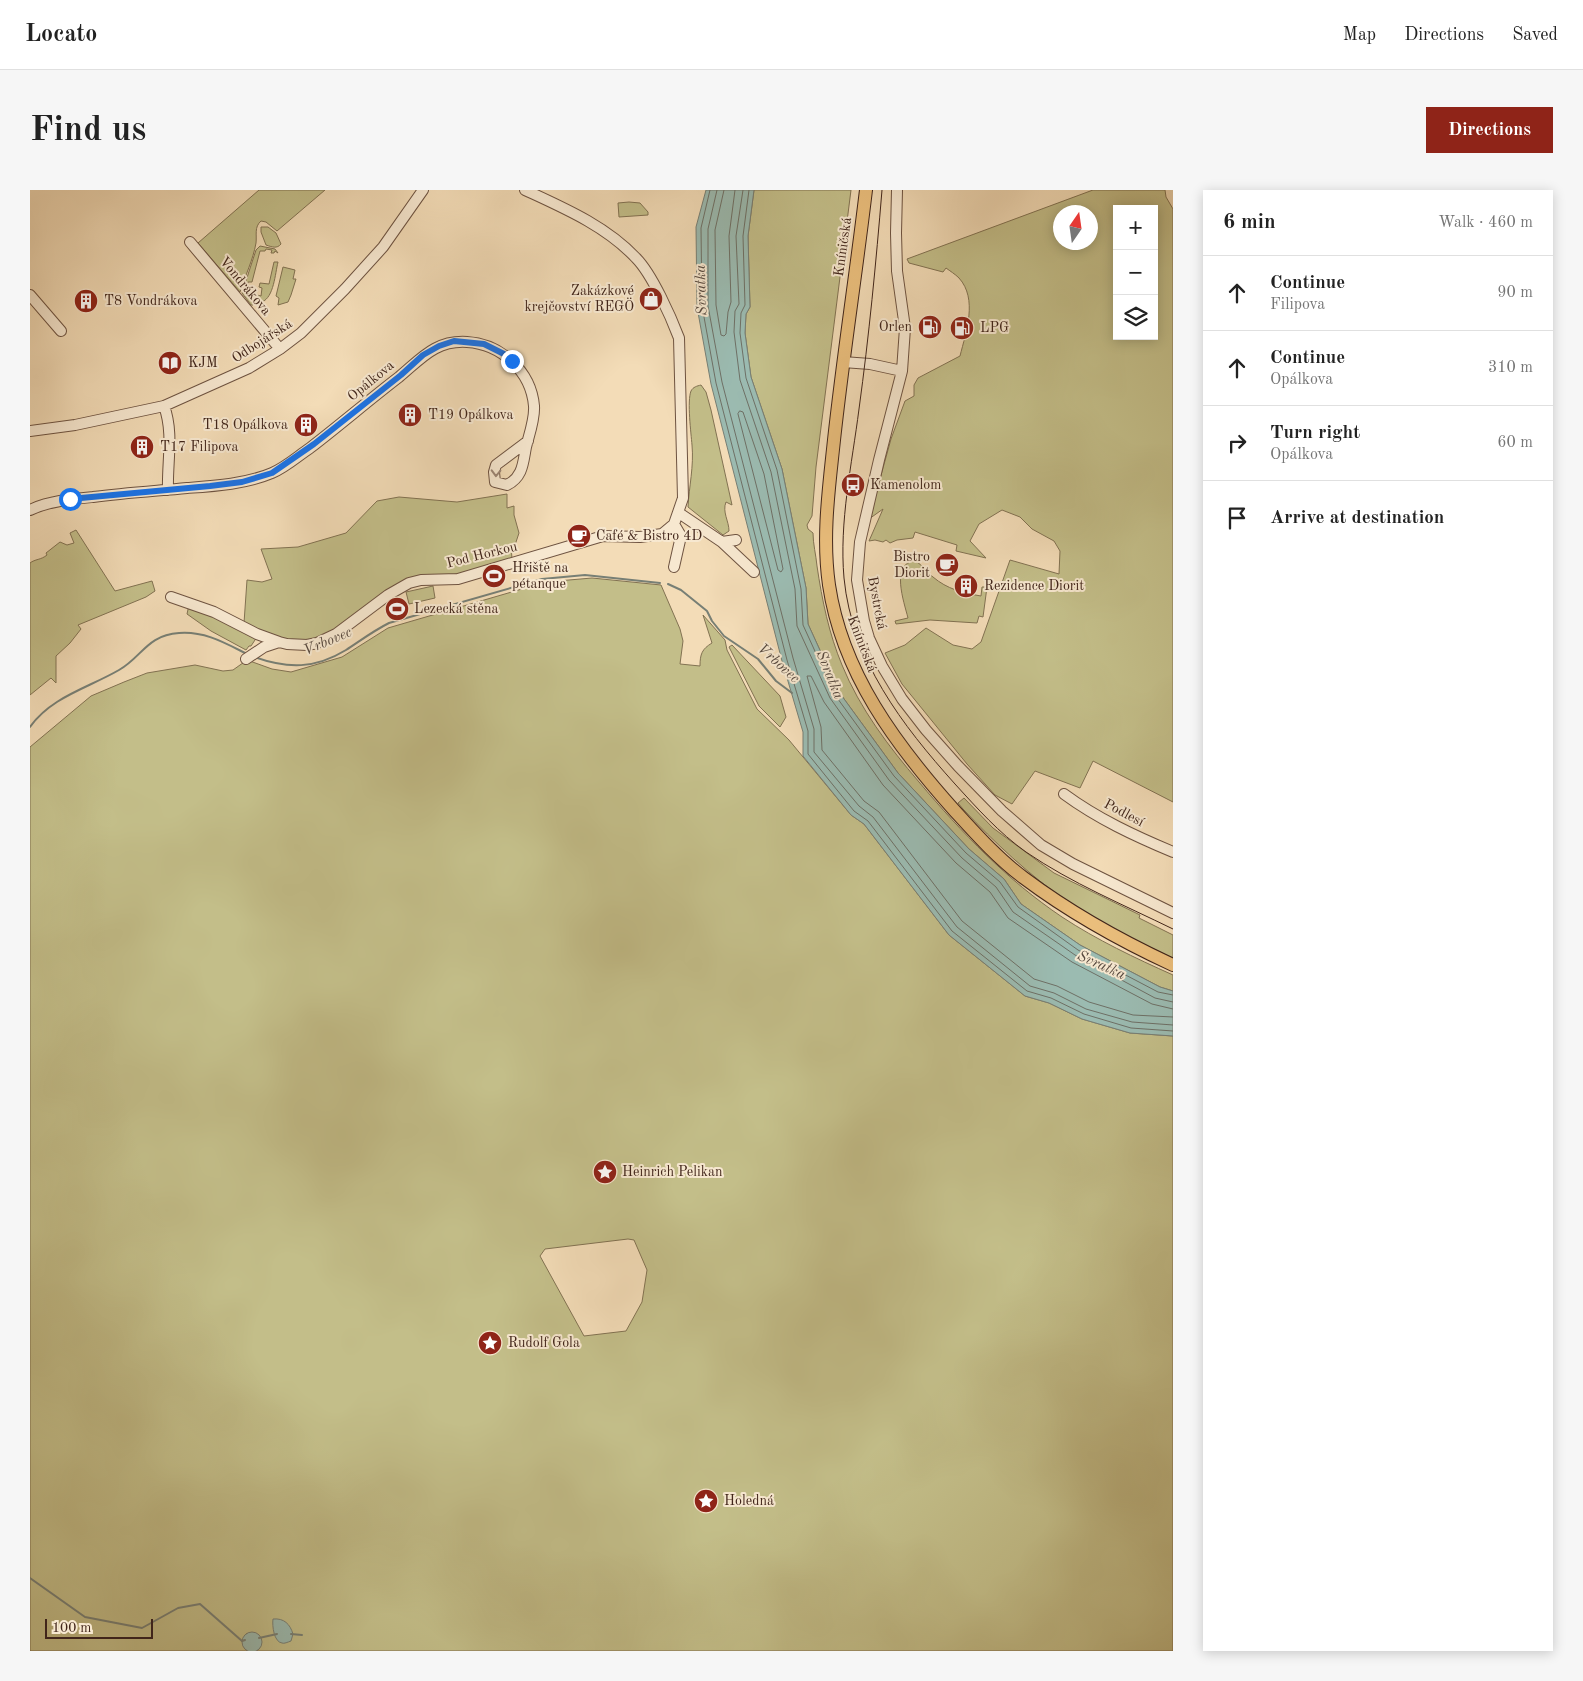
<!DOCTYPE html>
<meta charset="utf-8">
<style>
body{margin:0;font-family:"Old Standard TT",serif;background:#f6f6f6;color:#222}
.controls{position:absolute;right:15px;top:15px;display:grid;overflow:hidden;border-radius:0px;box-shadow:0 2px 12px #0003}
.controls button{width:45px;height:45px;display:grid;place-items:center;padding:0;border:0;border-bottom:1px solid #e0e0e0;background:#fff;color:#222;font:25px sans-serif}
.compass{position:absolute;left:1023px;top:15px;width:45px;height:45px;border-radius:50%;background:#fff;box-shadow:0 2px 12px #0003;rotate:13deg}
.scale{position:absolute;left:15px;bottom:12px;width:108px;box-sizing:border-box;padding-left:5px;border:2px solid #41251a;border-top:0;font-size:14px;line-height:18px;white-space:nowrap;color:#41251a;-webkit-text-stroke:4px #f7e8d0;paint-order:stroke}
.stop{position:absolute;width:15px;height:15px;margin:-11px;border:4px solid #1a73e8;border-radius:50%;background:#fff}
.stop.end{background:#1a73e8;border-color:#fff;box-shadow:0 1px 5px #0008}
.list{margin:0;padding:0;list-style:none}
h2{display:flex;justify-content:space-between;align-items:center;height:65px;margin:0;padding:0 20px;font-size:21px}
h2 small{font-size:16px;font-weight:400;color:#767676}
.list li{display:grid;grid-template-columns:32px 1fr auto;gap:15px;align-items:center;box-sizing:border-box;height:75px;padding:0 20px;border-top:1px solid #e0e0e0}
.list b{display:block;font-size:19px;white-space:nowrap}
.list p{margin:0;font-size:16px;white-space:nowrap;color:#767676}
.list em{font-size:16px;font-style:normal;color:#767676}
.icon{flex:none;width:28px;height:28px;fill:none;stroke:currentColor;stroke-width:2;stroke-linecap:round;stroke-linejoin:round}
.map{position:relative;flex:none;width:1143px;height:1461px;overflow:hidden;border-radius:0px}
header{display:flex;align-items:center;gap:30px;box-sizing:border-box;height:70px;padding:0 25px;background:#fff;border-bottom:1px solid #e0e0e0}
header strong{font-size:24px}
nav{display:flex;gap:28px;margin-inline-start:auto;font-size:18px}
.intro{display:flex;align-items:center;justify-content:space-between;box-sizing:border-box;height:120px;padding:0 30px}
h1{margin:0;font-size:35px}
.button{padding:12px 22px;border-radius:0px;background:#8f2418;color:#fff;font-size:18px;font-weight:700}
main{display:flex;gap:30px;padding:0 30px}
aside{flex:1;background:#fff;border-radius:0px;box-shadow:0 2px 12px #0003}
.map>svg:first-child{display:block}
.green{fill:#c3be89;stroke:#827252;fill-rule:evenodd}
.water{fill:#9bbbb1;stroke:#777f75}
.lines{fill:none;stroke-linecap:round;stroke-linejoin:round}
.shore{stroke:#6e7066;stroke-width:1}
.stream{stroke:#777f75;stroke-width:2}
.minor-casing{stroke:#6e5341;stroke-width:12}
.major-casing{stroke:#41251a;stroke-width:14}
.minor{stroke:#f7e8d0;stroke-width:10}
.major{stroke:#eabe7c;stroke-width:12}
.tram{stroke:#41251a;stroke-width:1}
.oneway{stroke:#9c8675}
.route{stroke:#1a73e8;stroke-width:6}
.labels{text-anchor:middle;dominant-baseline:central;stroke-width:4;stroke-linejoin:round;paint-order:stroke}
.street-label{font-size:14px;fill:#41251a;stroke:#f7e8d0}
.poi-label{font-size:14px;fill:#41251a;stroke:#f7e8d0;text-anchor:start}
.water-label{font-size:15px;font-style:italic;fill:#584a40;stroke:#f7e8d0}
</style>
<header>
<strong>Locato</strong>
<nav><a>Map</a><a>Directions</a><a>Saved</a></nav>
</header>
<div class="intro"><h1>Find us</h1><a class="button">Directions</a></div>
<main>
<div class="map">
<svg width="1143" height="1461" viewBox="0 0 1143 1461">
<rect width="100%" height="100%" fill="#f3dcb7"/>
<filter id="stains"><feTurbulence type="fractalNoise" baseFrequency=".004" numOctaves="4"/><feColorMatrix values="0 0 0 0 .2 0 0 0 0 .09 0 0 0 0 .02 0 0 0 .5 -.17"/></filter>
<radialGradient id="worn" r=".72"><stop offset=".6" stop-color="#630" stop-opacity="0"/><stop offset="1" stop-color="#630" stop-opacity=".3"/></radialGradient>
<path class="green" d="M229,0h66l-48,41 -11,-9 -5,-1c-7,6 -4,14 -5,22 -3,17 -11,33 -16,49l-42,-49z
M724,0h97l-35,277 -4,49 -5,9 1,4 5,4c0,11 3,22 4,33 5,34 12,68 25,99 18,44 47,82 77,117 43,51 88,98 143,135 35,23 73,41 111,58v16l-13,-4 -80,-42 -59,-41 -17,-25 -35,-30 -71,-76 -59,-81 -31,-68 -2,-36 -24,-119 -31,-92 -6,-44 1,-19 4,-7 -2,-71z
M1063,0h72l1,7 7,12v593l-80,-41 -13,27 -45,-17 -23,33 -17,-9 -28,-31 -65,-80 -17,-31 20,-8 21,-17 27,17 19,4 9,-7 29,-82 49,14 1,-23 -6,-10 -22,-12 -12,-12 -18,-7 -23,14 -9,17 16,17 -30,-7 1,-6 -42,-13 -2,6 -16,2 -7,3 -4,-3 -3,2 -8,-2 -6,1 14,-32 -14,10 22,-80 14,-38 9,-5v-11l4,-7 42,-22c6,-24 18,-57 -1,-78 -4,-4 -9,-7 -13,-10l-3,4 -34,-9 -2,-4zM1087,19h37v127h-37zM1030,22h30v30h-30z
M599,12l11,1 8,9v3l-29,2 -1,-14z
M231,37h7l8,6 5,11c-4,5 -9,3 -15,1l-5,-13z
M230,56l15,3 3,4 -3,-2 -1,2h-3l1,-3 -6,-1 -1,2h-5l-8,31h-4l-2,14 8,8 -1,1h-2l-9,-12 14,-43z
M244,72h4c-3,12 -4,35 -16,40l-5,-5v-2l4,1 1,-8 -3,-1 1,-4 9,1z
M253,77l12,3 -2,9h3l-5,16 -3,7 -10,3 1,-7 -3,-2z
M671,195l5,7 5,18 21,95 -6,-3c-4,10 3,19 3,29l-6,4 -35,-28c1,-20 6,-41 4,-62 -1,-12 -5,-44 -1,-54 2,-4 6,-5 10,-6z
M477,304v14l7,-2v9l5,18 -4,12 -4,1 1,13c-20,6 -40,13 -61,16 -18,2 -36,2 -53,9l-73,53 -19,4h-19l-43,-18 3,-43 15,2 10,-3 -11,-30 37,-2 48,-14 31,-32 22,-4 58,5z
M46,340l39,61 37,-10 3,10 -9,6 -68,28 3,4 -11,14 -14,13v27l-5,-5 -21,17v-132c5,-4 11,-3 17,-8l-1,-2 14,-11 7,3 7,-2 -4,-10z
M885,371c8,4 11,11 18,16 14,12 30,16 48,19l1,-9h5l-4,30 -4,-1 -2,7 -47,-3 -34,4 -1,-3 13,-3c-4,-16 -18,-55 7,-57z
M562,388l69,7 19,44 3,12 -3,23 20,2c0,-12 2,-17 12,-23l-9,-28 22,25 2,10 30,59 32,31 62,75 13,9 85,111 76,61 24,7 33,16 48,14 43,3v615h-916l3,-4 -13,-14 -5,8 3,8 2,2h-217v-904l61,-51 33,-14 23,-9 48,-8 28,6 10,-1 14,-10 25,9 19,3 51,-15 46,-29 158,-46zM598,1049l6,1 13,30 -5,32 -16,29 -42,5 -44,-80 5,-7z
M403,396l2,12 -26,6 -3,-12z
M159,415l68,32 -6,9h-2l-3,4 -35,-19 -24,-17z
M702,455l48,51 6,21 -6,10 -21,-21 -30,-59z
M934,608l29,30 61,45 86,42 -1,3 34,17v23c-36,-17 -73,-33 -105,-56 -39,-27 -73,-59 -105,-93l-5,-6z"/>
<path class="water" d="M676,0h48l-6,46 2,71 -4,7 -1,19 6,44 31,92 24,119 2,36 31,68 59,81 71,76 35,30 17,25 59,41 80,42 13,4v45l-43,-3 -48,-14 -33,-16 -24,-7 -76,-61 -85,-111 -13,-9 -48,-59v-24l-21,-71 -71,-277 -14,-77 -1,-80z
M243,1429c11,-1 17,5 20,15l-2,7c-3,1 -7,3 -9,2 -8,-1 -10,-17 -9,-24z
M212 1452a10 10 0 1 1 20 0a10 10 0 1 1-20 0Z"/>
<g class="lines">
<path class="shore" d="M680,0l-9,38 1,78 14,77 71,277 21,71v23l46,57 14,10 84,110 75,60 24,7 33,16 47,14 42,3
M687,0l-9,39v77l14,76 71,276 21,71v23l45,54 14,11 84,110 73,59 24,7 32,16 46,13 41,3
M694,0l-9,40 1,75 5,30 3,1 2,-2 2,-22 3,-10 -2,-66 6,-46
M713,0l-7,46 3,68 -4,7 -1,21 6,48 31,92 24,117 2,37 33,72 59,82 73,78 34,29 17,25 62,43 80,43 18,4
M719,0l-6,46 2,69 -4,8 -1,20 6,45 31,92 24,119 2,36 32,70 59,81 72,77 34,29 18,25 60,43 80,42 15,3
M710,221l3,1 21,62 19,95 -2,3 -3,-2 -40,-156z
M1143,819l-21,-5 -80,-42 -64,-44 -18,-26 -34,-29 -73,-78 -59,-83 -13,-26h-4l14,51 1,23 42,51 15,11 83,109 72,58 23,7 32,16 44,13 40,2"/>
<path class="stream" d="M638,394l13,6 26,21 5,10 12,15 34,23 18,22 16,12
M224,467c34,12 61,12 92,-7 14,-9 27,-19 43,-27l153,-44 43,-4 75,8
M0,537c21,-30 58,-39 89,-57 23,-13 28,-35 60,-37 26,-2 46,10 68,21
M0,1388l55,39 57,11 36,-20 22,-4 42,37 3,-1
M261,1444l11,1
M229,1448l18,-4"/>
<g class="minor-casing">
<path id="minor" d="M867,0l-1,43 1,38 8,57 -3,43 -23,89 -19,82 -3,38 7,41 5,17 13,28 20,33 24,31 32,36 44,45 39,34 32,19 100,49
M160,52l90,107
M0,105l31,36
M813,172l27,2 32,7
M134,216c10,27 3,56 4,84
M0,241l45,-6 89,-19 85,-38 31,-19 21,-16 44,-44 38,-42 40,-57
M0,320c19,-9 42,-11 63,-13 31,-4 62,-6 94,-9 28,-2 59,-4 85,-15 14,-6 26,-17 38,-25 30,-23 59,-48 89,-71 22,-18 36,-37 68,-35 34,2 64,29 67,64 1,13 -5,29 -8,41 -3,16 -3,30 -19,38l-12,-3 -1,-10 2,-7 32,-24
M649,323l43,29 32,30
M692,352l14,-2
M644,377l7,-31 -7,-12
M141,407l43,15 43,22 22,8
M216,469l18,-12 15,-5 8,2 20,1 10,-2 19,-9 52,-39 21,-12 12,-3 37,-1 145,-43 37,1 22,-3 12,-10 9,-26 -4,-160c-8,-21 -27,-64 -43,-80 -30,-32 -72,-50 -111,-68
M1034,604c34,25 71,42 109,58"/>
</g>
<g class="major-casing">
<path id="major" d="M836,0c-10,84 -23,167 -32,250 -5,48 -12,96 -5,145 13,88 67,160 125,225 21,23 44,49 70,68 48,36 95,62 149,87"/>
</g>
<use href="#minor" class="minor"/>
<use href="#major" class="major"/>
<path class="tram" d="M852,0c-6,73 -13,146 -23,219 -7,55 -20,113 -15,169 8,82 58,147 111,206 22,24 44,49 71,68 45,31 98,53 147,77"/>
</g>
<defs><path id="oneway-chevron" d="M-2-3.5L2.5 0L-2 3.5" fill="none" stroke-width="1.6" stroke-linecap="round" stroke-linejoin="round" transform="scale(1.25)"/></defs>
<use class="oneway" href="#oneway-chevron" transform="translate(466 283) rotate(91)"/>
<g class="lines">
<path class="route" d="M40,309l140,-13 32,-4 30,-9 42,-29 87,-69 22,-20 16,-9 15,-5 30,3 20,10 8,7"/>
</g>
<defs>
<g id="shop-disc" transform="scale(1.25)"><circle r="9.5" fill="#8f2418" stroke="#f7e8d0"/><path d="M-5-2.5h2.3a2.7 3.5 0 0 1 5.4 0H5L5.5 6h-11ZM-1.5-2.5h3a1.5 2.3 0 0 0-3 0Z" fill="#fff"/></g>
<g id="building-disc" transform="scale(1.25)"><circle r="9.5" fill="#8f2418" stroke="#f7e8d0"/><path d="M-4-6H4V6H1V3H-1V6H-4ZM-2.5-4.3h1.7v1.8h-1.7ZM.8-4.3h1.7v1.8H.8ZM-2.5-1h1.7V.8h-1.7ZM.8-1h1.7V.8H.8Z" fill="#fff"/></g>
<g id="fuel-disc" transform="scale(1.25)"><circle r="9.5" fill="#8f2418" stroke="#f7e8d0"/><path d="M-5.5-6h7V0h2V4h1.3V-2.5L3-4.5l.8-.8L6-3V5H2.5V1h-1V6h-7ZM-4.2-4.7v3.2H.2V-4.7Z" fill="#fff"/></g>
<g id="library-disc" transform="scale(1.25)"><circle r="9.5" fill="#8f2418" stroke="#f7e8d0"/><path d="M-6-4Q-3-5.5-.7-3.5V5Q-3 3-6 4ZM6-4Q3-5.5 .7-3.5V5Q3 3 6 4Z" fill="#fff"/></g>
<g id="bus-disc" transform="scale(1.25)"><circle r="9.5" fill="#8f2418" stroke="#f7e8d0"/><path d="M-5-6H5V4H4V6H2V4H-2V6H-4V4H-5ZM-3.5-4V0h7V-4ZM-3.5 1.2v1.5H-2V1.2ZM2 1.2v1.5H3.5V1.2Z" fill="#fff"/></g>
<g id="cafe-disc" transform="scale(1.25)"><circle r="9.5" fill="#8f2418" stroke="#f7e8d0"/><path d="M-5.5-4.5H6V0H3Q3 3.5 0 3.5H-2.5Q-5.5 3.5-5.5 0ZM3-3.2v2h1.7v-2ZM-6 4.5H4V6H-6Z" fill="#fff"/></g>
<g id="stadium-disc" transform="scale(1.25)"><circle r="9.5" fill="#8f2418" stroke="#f7e8d0"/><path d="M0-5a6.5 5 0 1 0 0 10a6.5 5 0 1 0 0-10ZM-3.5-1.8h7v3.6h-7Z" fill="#fff"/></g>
<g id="sight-disc" transform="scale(1.25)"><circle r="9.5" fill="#8f2418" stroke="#f7e8d0"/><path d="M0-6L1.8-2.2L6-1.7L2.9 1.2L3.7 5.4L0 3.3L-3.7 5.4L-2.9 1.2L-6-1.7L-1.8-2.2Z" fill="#fff"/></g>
</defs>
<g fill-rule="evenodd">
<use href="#shop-disc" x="621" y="109"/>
<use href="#building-disc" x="56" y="111"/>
<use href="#fuel-disc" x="900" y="137"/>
<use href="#fuel-disc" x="932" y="138"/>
<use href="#library-disc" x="140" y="173"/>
<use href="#building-disc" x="380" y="225"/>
<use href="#building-disc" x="276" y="235"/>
<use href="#building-disc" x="112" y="257"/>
<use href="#bus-disc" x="823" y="295"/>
<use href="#cafe-disc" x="549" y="346"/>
<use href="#cafe-disc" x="917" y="375"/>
<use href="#stadium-disc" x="464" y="386"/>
<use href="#building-disc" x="936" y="396"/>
<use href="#stadium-disc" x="367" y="419"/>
<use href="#sight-disc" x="575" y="982"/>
<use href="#sight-disc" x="460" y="1153"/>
<use href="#sight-disc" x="676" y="1311"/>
</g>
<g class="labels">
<g class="street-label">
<text transform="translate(813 57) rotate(-82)">Kníničská</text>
<text transform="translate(215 96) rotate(50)">Vondrákova</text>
<text transform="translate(232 151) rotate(-33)">Odbojářská</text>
<text transform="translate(341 191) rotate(-39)">Opálkova</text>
<text transform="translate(452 365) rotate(-14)">Pod Horkou</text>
<text transform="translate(847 413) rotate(79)">Bystrcká</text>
<text transform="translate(832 454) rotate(69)">Kníničská</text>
<text transform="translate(1094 623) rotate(28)">Podlesí</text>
</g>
<g class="poi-label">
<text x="604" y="101" text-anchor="end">Zakázkové<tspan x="604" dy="16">krejčovství REGÖ</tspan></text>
<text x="74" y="111">T8 Vondrákova</text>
<text x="882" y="137" text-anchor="end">Orlen</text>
<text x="950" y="138">LPG</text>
<text x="158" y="173">KJM</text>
<text x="398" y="225">T19 Opálkova</text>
<text x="258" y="235" text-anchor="end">T18 Opálkova</text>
<text x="130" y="257">T17 Filipova</text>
<text x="840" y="295">Kamenolom</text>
<text x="566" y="346">Café &amp; Bistro 4D</text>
<text x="900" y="367" text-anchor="end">Bistro<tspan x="900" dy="16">Diorit</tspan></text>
<text x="482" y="378">Hřiště na<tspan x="482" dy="16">pétanque</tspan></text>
<text x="954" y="396">Rezidence Diorit</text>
<text x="384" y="419">Lezecká stěna</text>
<text x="592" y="982">Heinrich Pelikan</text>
<text x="478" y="1153">Rudolf Gola</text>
<text x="694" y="1311">Holedná</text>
</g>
<g class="water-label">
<text transform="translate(672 100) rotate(-92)">Svratka</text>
<text transform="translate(298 452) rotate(-23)">Vrbovec</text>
<text transform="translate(748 474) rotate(42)">Vrbovec</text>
<text transform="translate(799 485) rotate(68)">Svratka</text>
<text transform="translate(1071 776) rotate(24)">Svratka</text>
</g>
</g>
<rect width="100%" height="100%" filter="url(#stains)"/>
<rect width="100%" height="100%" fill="url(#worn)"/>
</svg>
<div class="controls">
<button>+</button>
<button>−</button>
<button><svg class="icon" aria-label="layers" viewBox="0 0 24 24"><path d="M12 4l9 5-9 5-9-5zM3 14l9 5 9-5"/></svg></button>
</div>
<svg class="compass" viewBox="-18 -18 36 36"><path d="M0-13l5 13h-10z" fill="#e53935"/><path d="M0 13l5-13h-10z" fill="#767676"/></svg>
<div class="scale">100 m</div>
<div class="stop" style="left:40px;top:309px"></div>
<div class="stop end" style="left:482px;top:171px"></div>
</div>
<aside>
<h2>6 min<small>Walk · 460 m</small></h2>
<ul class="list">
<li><svg class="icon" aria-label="ahead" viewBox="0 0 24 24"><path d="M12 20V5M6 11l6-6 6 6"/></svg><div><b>Continue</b><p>Filipova</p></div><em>90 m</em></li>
<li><svg class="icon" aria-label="ahead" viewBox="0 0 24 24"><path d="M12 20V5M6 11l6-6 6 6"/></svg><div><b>Continue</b><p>Opálkova</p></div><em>310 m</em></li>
<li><svg class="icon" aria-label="right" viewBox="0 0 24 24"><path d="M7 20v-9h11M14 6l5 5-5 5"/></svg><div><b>Turn right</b><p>Opálkova</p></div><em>60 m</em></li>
<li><svg class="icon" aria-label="arrive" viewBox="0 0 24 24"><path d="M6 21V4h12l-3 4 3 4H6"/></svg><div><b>Arrive at destination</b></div></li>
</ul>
</aside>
</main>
